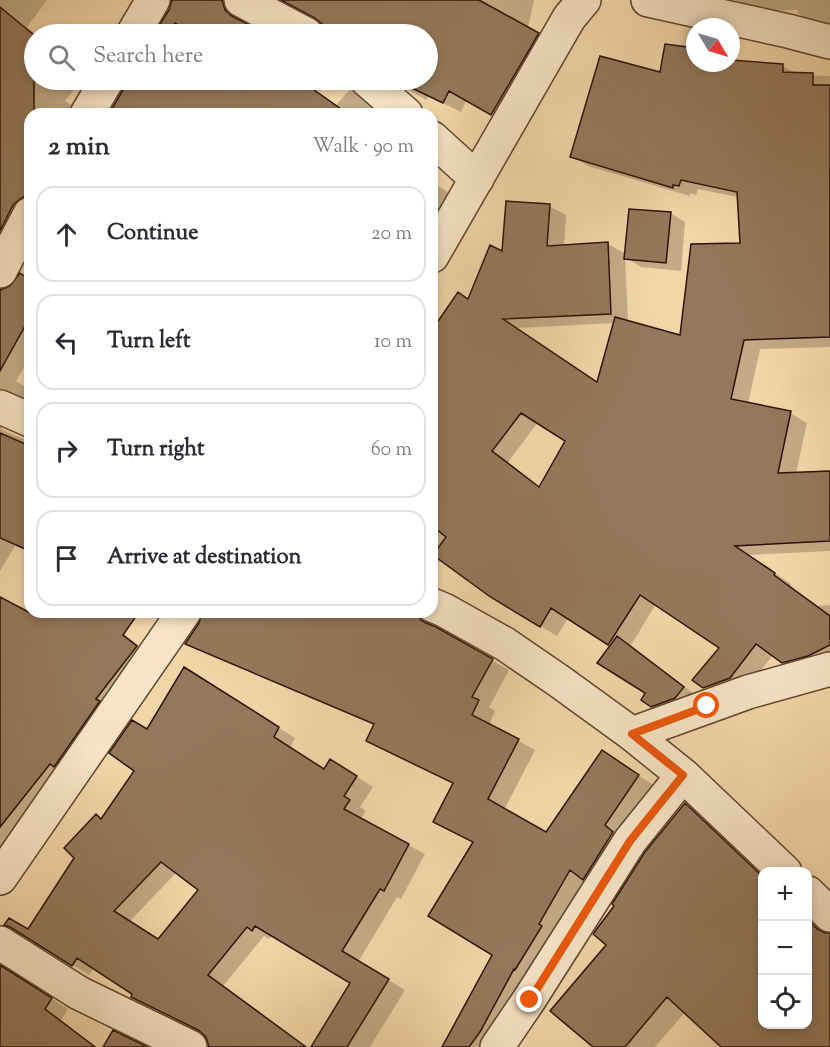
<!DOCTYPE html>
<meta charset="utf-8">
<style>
body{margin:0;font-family:"Sorts Mill Goudy",serif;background:#f2f2f3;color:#2b2b33}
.controls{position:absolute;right:18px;bottom:18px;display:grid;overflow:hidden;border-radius:12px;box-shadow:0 3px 9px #0003}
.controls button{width:54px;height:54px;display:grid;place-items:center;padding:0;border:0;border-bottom:2px solid #e1e1e2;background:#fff;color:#2b2b33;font:30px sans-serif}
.compass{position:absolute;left:686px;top:18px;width:54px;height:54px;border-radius:50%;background:#fff;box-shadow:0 3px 9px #0003;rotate:128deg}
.stop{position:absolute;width:18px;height:18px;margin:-14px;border:4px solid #ea580c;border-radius:50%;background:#fff}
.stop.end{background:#ea580c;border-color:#fff;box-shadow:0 2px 6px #0008}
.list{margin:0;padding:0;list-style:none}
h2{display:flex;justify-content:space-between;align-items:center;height:78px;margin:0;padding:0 24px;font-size:26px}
h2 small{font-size:20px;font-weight:400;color:#7c7c81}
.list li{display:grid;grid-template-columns:39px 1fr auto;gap:18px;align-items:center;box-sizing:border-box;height:96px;margin:0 12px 12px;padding:0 12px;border:2px solid #e1e1e2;border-radius:18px}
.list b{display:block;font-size:22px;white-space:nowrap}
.list em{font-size:20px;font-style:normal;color:#7c7c81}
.icon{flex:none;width:33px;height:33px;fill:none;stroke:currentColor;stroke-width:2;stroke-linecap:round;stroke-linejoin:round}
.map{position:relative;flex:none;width:830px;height:1047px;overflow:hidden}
.search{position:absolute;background:#fff;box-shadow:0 3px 9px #0003;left:24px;top:24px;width:414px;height:66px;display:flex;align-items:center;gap:15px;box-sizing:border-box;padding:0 21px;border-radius:33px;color:#7c7c81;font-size:22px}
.panel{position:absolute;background:#fff;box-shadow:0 3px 9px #0003;left:24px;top:108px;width:414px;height:510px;border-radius:18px}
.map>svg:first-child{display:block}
.shadow{fill:#0003;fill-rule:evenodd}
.building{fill:#95785b;stroke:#2f1307;stroke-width:1.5;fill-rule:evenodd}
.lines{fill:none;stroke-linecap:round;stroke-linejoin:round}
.minor-casing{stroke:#60442f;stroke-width:36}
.minor{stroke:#f7e4c6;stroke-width:33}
.route{stroke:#ea580c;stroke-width:8}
</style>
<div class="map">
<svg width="830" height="1047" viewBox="0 0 830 1047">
<rect width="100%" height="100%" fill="#f3d6a8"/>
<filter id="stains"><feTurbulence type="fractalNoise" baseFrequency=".00333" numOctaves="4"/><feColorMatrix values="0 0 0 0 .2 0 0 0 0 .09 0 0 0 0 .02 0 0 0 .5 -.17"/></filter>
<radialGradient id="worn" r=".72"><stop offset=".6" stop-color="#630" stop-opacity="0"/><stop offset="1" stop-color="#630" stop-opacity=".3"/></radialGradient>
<path class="shadow" d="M0,0h47l-20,27 9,7h-2v46h48l-17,21 23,13h-58v101l-30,57z
M173,0h69l-3,12 3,10 5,4 16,8h-107l15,-24z
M282,0h252l-6,28 27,15 -46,80 -42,-24 -6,13 -32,-16 -3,4 -17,-10 -12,-10h31v-46h-84l-11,-7z
M735,0h95v26l-19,-5 -14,-8 1,-3 -29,1 -23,-5z
M666,45l29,4v14l88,3 15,9 32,1v271l-70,2 -12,55 42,9 17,10 -11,50 34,-1v79l-81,4 42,29 -1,2 28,20 12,-1v57l-30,10 -27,-17 -26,33 -26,9 -18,-10 19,-39 -66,-44 -25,41 67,52 -31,18 -15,-9 -5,-14 -35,-46 -44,-28 -11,18 -17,-10 -99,-67 -9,14v-240l37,-33 35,-47 45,-47 17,9 -2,31 44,-2 18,10 44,-41 15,9 -4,49 -40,-4 -16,-10 3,65 53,15 60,-92 -3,-48 -40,-8 -2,6 -6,-2v3l-102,-30 -17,-10 91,-82zM615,323l-17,60 -81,-55zM538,422l29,19 -27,46 -32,-25z
M127,80h174l35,25 14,-16 17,10 14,15h-271l15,-24z
M432,182l31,20 -31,41z
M30,281v76l-14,24 14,9v11l-15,-4 -15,11v-119l1,2z
M0,425l2,5 21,9 7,1v112l-15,-6 -15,25z
M0,599l28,14 2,-2 66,1 57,45 -153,198z
M204,612h209l19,11 2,5 75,42 -20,37 6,4 -6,14 46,25 -31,60 43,24 55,-82 53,34 -163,261h-50l6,-9 46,-83 -19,-112 -21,-59 -69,-34 -17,-9 7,-16 -171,-72 -17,-10 14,-20z
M201,678l94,60 -5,10 35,22 23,1 25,16 -13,20 6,4 -6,8 65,35 -24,45 -4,-2 -39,65 47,28 -35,57h-58l8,-16 2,1 30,-49 -79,-48 -4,4 -5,-3 -41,50 84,61h-72l-86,-41 -16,-9 1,-3 -40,-26 -5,7 -16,-10 -44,-34 73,-111 34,-49 12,-40zM177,872l23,18 -41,50 -29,-19z
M686,805l20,12 56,55v152h46v-122l7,17 15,15v113h-107l-37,-36 -31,36h-59l12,-103z
M0,965l68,44 -7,11 36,27h-97z"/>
<path class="building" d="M172,0h50l3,10 7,6 35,18h-74l-18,-11 -6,11h-15l15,-24z
M281,0h198l60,33 -48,82 -42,-24 -6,12 -46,-22v-1h31v-46h-103l-3,-10 -7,-6z
M0,7l34,28v79h-4v73l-5,9 -5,3 -7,6 -13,26z
M665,44l30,4v15h36v-3l52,4v8l30,1v12h17v252l-86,3 -13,59 60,12 -13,62 52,-2v70l-95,5 40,27 -1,2 56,41v29l-22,11 -26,7 -26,-19 -26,34 -27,10 -11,-8 27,-32 -79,-53 -32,50 -57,-37 -11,19 -51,-31 -56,-41 13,-18 -14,-11v-196l26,-38 10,7 22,-54 12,6 4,-50 44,3 -3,42 61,-4 3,72 -108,5 94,63 18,-65 65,18 11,-91 49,-1 -3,-51 -56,-12 -2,6 -6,-1v3l-103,-31 30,-101 60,16zM521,413l44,28 -26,46 -47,-36z
M126,80h174l48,34h-239l14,-24z
M629,209l42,3 -5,51 -42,-4z
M20,273l10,7v37l-30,54v-81l10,-4z
M0,433l30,13v105l-30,-13z
M0,597l36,19 3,-4h100l-16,23 14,11 -41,53 4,2 -46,66 -4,-3 -50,63z
M202,612h213l3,5 6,5 12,5 57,32 -21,38 7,3 -7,15 47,24 -31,60 58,33 56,-82 37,25 -34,50 8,7 -30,48 -13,-10 -31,54 3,2 -27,44 -1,-1 -34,63 -11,15h-27l50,-92 -64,-39 45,-74 -40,-20 20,-39 -87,-42 8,-17 -189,-80 14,-21z
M617,636l67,51 -9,11 -24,9 -10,-7 4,-7 -48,-30z
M184,667l95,60 -5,10 50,32 6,-10 27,17 -13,20 6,4 -6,9 65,35 -25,47 -4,-2 -38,62 47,28 -42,68h-36l39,-64 -95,-57 -3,5 -5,-4 -39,48 98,72h-97l-3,-10 -8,-7 -67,-33 1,-3 -55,-36 -5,8 -62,-39 -6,-2 5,-7 19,11 46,-71 -10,-10 32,-34 5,5 33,-48 -25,-18 23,-33 15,9zM161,862l37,28 -40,49 -44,-28z
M685,803l77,73v148h45v-105l10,10 8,4h5v114h-109l-54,-50 -42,50h-32l-43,-36 56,-66 -13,-11 21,-28 -2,-2 33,-52z
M0,965l52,33 -7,11 50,38h-95z
M113,1030l34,17h-44z"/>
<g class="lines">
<g class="minor-casing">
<path id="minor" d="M241,0l65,34
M648,0l140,31 42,11
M133,34l20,-34
M367,80l39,34
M87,114l20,-34
M432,138l45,41
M432,256l137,-238 15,-18
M0,271l30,-57
M0,407l30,13
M432,605l12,5 61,34 54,37 73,53 51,41 102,97
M632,734l116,-42 82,-23
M0,878l184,-266
M808,893l22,22
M0,943l79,50 111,54
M497,1047l32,-47 101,-159 53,-66"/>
</g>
<use href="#minor" class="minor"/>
</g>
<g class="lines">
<path class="route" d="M530,1000l100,-159 53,-66 -51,-41 75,-28"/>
</g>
<rect width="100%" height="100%" filter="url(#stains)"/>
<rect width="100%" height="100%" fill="url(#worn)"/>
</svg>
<div class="controls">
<button>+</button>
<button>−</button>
<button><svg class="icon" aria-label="locate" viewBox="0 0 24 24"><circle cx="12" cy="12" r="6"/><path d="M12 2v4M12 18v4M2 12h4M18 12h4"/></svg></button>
</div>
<svg class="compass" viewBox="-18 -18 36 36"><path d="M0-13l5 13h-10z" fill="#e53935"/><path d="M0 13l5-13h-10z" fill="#7c7c81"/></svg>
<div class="stop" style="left:707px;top:706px"></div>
<div class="stop end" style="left:530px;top:1000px"></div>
<div class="search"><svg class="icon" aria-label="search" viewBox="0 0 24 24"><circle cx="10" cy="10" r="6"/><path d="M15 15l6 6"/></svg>Search here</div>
<section class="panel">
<h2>2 min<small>Walk · 90 m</small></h2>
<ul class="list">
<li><svg class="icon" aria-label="ahead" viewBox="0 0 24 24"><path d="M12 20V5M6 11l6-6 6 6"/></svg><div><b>Continue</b></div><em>20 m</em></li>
<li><svg class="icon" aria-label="left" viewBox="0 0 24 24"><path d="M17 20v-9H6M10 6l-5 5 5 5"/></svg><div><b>Turn left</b></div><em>10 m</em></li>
<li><svg class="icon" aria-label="right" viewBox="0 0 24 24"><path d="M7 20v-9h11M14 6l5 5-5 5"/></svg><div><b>Turn right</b></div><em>60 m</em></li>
<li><svg class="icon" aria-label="arrive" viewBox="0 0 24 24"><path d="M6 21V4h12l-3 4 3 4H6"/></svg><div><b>Arrive at destination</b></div></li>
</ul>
</section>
</div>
